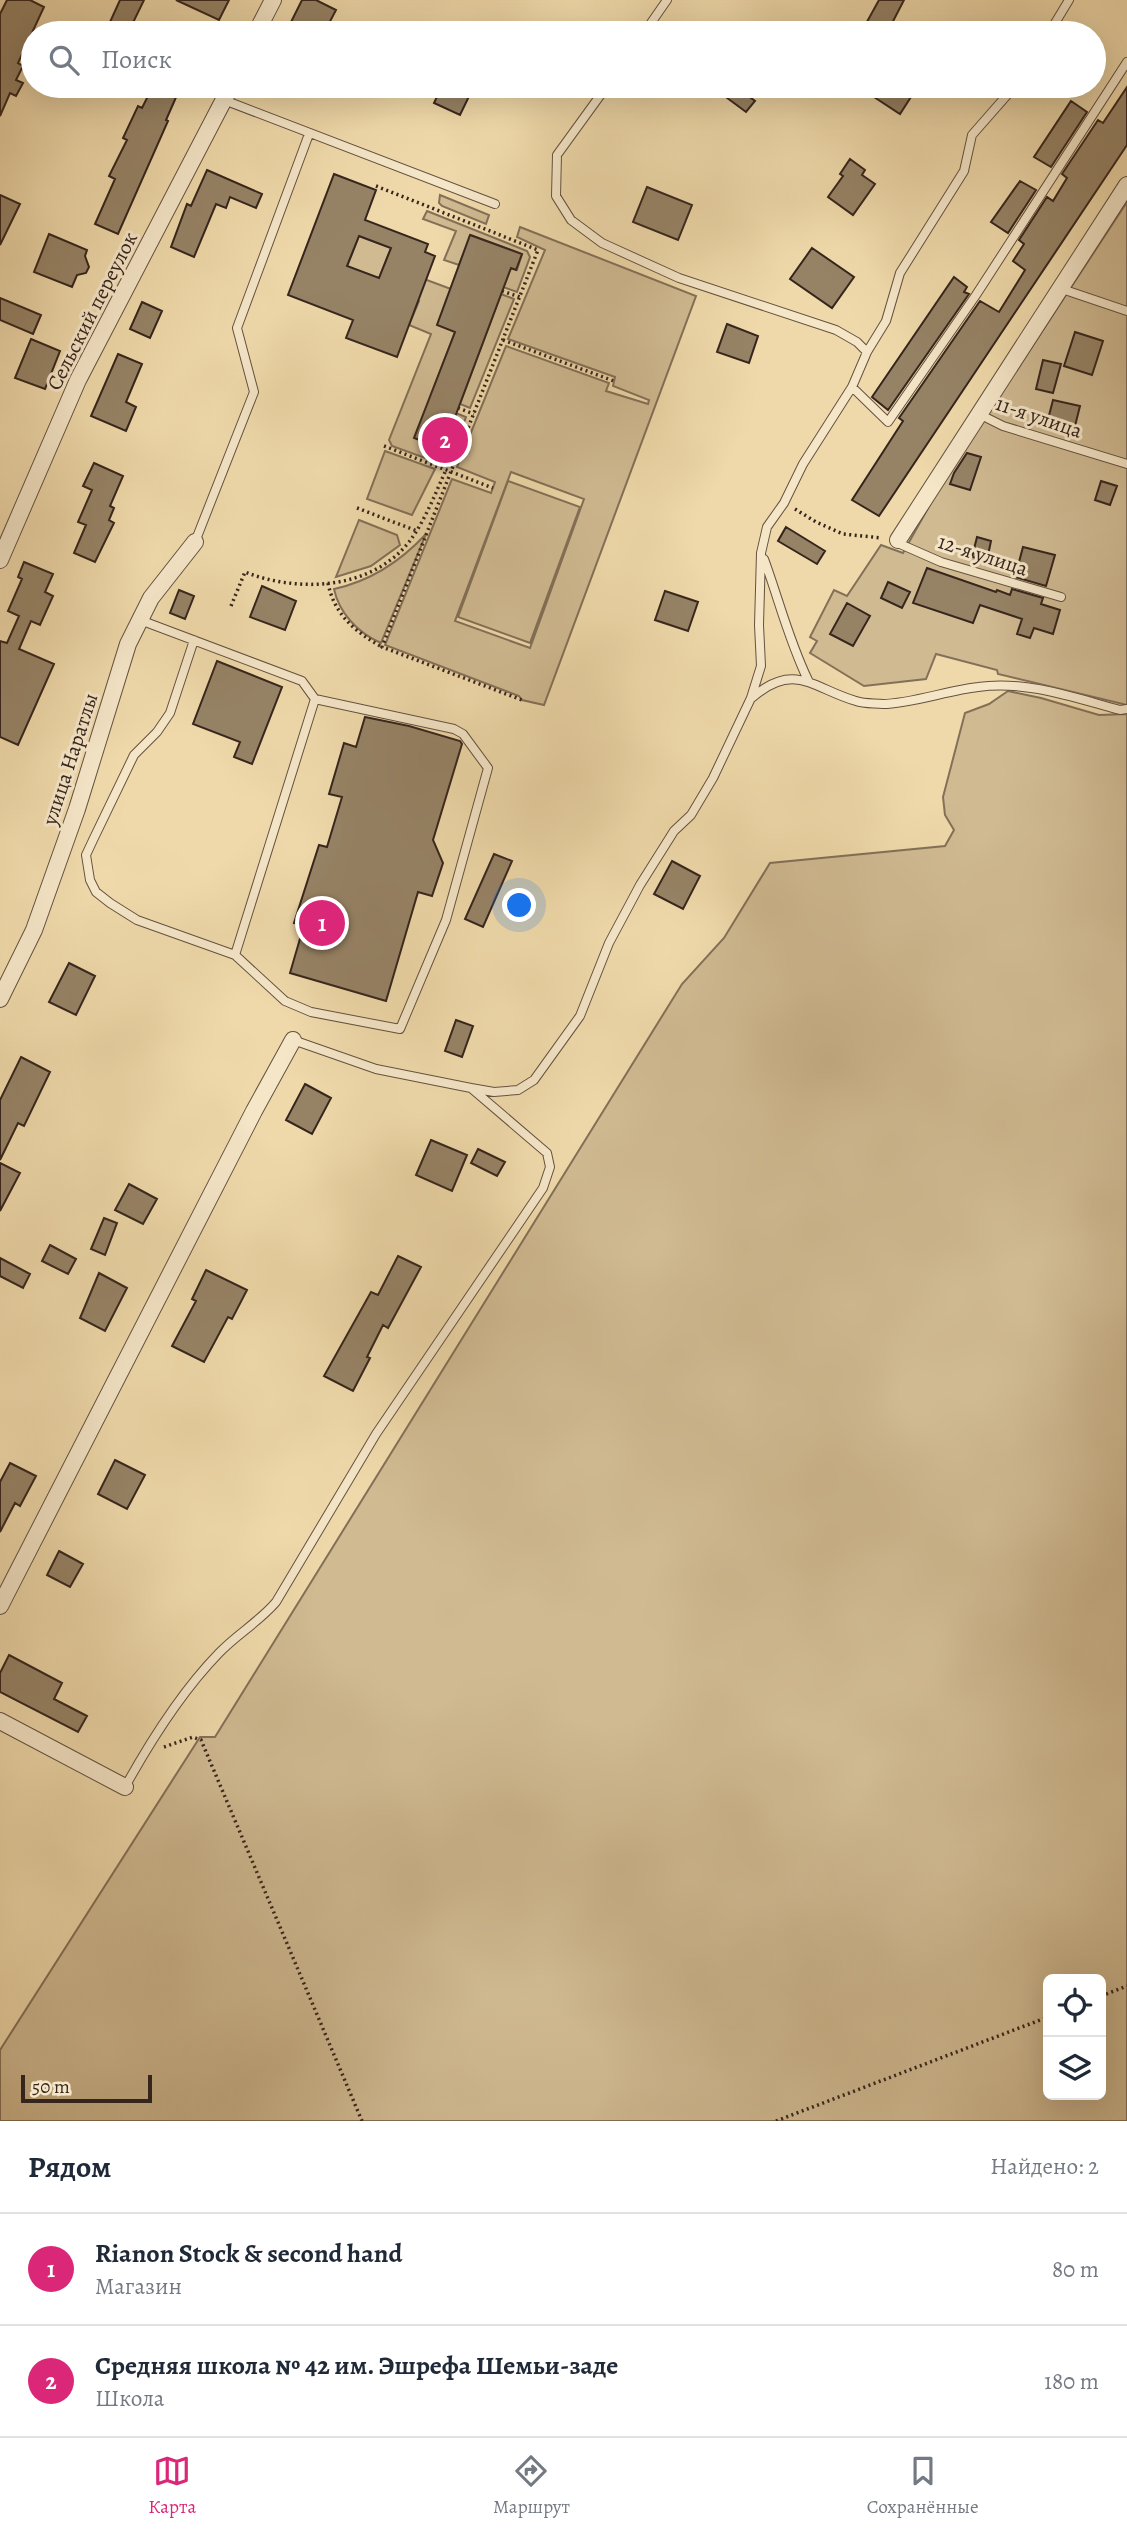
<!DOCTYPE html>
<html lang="ru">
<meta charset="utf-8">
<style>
body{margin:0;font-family:Alegreya,serif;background:#f2f2f3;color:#1f2937}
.controls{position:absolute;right:21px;bottom:21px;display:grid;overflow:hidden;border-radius:10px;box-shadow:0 7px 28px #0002}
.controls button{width:63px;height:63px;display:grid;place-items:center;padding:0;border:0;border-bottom:2px solid #e0e1e3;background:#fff;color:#1f2937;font:35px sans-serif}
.scale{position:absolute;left:21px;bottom:18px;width:131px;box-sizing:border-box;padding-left:7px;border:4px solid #36251d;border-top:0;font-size:19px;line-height:24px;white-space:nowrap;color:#36251d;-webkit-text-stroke:5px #f5e6c8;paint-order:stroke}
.you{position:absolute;left:520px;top:906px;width:24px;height:24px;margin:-18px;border:5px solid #fff;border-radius:50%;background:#1a73e8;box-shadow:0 0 0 10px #1a73e833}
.badge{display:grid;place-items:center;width:46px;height:46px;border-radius:50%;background:#db2777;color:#fff;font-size:23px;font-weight:700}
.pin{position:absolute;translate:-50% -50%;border:4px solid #fff;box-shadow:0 2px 7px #0006}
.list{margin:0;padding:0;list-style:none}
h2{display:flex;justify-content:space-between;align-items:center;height:91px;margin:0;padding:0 28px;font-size:30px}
h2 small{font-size:23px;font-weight:400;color:#747a83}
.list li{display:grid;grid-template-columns:46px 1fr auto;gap:21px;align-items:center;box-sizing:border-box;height:112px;padding:0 28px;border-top:2px solid #e0e1e3}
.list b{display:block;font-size:26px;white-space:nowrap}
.list p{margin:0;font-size:23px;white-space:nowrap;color:#747a83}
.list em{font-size:23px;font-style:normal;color:#747a83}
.icon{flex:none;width:38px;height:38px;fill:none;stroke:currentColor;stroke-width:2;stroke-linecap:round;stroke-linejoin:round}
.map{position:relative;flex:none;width:1127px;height:2121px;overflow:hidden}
.search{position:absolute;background:#fff;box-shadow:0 7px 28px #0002;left:21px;right:21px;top:21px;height:77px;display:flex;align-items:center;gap:18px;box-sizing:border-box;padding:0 24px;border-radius:38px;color:#747a83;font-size:26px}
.sheet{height:315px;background:#fff}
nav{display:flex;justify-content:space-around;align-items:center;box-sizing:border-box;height:98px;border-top:2px solid #e0e1e3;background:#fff;font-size:19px;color:#747a83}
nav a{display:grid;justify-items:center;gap:4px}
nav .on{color:#db2777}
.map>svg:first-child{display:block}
.green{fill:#d0ba92;stroke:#837058;stroke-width:2;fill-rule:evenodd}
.building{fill:#968366;stroke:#36251d;stroke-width:2;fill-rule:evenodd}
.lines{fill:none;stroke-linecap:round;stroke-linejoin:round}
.service-casing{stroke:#645240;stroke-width:10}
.minor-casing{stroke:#645240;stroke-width:18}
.path{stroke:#36251d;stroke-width:3.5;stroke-dasharray:2 3.5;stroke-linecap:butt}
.service{stroke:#f5e6c8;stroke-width:8}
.minor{stroke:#f5e6c8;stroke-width:16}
.labels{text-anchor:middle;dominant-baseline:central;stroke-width:6;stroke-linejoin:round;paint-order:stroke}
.street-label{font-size:21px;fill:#36251d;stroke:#f5e6c8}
</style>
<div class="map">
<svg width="1127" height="2121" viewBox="0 0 1127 2121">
<rect width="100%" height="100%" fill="#efd9aa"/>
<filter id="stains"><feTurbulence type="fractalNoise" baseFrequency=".00286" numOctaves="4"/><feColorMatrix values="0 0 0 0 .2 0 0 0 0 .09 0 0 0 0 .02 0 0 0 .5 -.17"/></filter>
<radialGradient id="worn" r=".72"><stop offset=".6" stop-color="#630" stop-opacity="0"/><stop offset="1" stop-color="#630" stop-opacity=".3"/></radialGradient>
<path class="green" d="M440,195l49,20 -3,9 -44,-18 -3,-3z
M1127,202v503l-129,-31 -1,-4 -61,-16 -10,25 -62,7 -54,-33 7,-12 -7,-4 24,-47 13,6 34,-51 22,8 38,-68z
M427,211l100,40 3,6 -13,35 -14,-5 8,-19 6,2 5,-16 -51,-19 -12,30 -15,-5 12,-29 -33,-12z
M520,227l176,69 -152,409 -22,-5 -3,-4 -134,-51 67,-166 39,14 4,-11 -38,-15 49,-121 103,37 -3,8 42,13 1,-4 -36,-14 2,-9 -107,-38 37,-89 -28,-13zM511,472l73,27 -54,149 -75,-27z
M359,236l32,12 -12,30 -34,-6z
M416,276l35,13 4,43 -40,106 27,11 14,-36 10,4 -19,49 -55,-20 -3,-6 42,-106 -22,-9 10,-24 -11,-4z
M501,294l13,5 -44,109 -10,-4z
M385,451l50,18 -23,46 -45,-16z
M508,481l72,26 -50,136 -72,-26z
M359,520l38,15 3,10 -29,21 -35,11z
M426,534l-45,109c-23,-10 -42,-30 -47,-54 37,-8 66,-27 92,-55z
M1008,691l33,7 58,17 28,-1v1407h-1127v-71l200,-313h15l467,-753 42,-46 46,-75 175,-17 9,-16 -9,-15 -2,-18 22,-84 24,-9zM1048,1979h53v116h-53z"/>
<path class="building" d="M7,0h23l14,7 -26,56 5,3 -7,14 7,3 -7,13 -6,-3 -10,23v-102z
M120,0h24l-15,31 -19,-9z
M176,0h53l-10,20z
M302,0h14l20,10 -12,23h-12l-21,-11z
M879,0h25l-17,33h-14l-10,-4z
M153,86h28l-15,34 2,1 -50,113 -23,-10 20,-45 -6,-3 18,-36 -4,-2 15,-32 4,2z
M442,86h32l-14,29 -26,-12z
M711,86h42l-6,9 8,6 -9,11z
M877,86h41l-18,28 -29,-19z
M1127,87v58l-248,371 -27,-16 51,-79 -4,-3 81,-117 19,11 26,-42 -12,-9 11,-17 -5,-4 28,-43 6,4 14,-23 -5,-4 36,-54 5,3z
M1071,101l16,11 -36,55 -17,-10z
M850,159l15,11 -3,5 13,9 -22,31 -25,-18 15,-21 -3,-2z
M207,170l55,24 -6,14 -26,-11 -4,11 -10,-4 -22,53 -23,-10 16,-43 4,2z
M334,174l42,16 -11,30 63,24 -3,8 10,4 -38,101 -51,-19 7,-18 -65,-25zM359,236l32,12 -12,30 -32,-12z
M1020,181l16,9 -28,43 -17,-11z
M647,187l45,18 -14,35 -45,-18z
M0,195l20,9 -20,41z
M49,234l38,16 -2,6 4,11 -3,6 -9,2 -5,12 -38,-15z
M470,235l52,19 -6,16 -5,-2 -68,181 -29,-11 41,-106 -18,-7z
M812,248l42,29 -22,31 -42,-29z
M954,277l13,10 -3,5 5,2 -81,116 -16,-13z
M0,298l41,17 -8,19 -33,-14z
M142,302l20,9 -12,27 -20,-9z
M727,324l31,12 -9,27 -32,-11z
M1075,332l28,9 -11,34 -28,-9z
M31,339l29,12 -15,38 -30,-11z
M118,354l24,10 -16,38 10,5 -10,24 -35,-15z
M1043,360l18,4 -8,29 -17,-4z
M1053,400l27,6 -7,28 -27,-7z
M967,453l14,4 -11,33 -20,-6 4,-11z
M94,463l29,13 -13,30 4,2 -5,12 5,3 -19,39 -21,-9 12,-28 -8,-3 14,-32 -9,-4z
M1101,481l16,5 -7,19 -15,-5z
M786,527l39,24 -8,13 -39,-23z
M977,537l14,4 -4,19 -15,-3z
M1023,547l32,8 -9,31 -31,-9z
M24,562l29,12 -8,18 8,4 -13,29 -9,-4 -12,28 35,15 -36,81 -18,-8v-96l7,2 12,-27 -11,-5 14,-32 -4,-2z
M927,568l69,24 1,-2 13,5 2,-6 31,9 -2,6 19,6 -7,24 -19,-6 -4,10 -13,-4 5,-15 -42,-14 -7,18 -60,-20z
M888,582l22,10 -8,16 -21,-10z
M262,586l34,15 -11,29 -35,-13z
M179,590l15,6 -9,23 -15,-6z
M665,591l33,11 -10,29 -33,-11z
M847,603l23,13 -17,30 -23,-12z
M217,661l65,26 -30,77 -18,-7 6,-15 -47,-18z
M365,717l44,9 51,15 2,3 -29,96 10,23 -11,33 -14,-4 -32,109 -96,-28 14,-48 -10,-2 25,-78 8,2 15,-50 -13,-3 15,-51 12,4z
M494,854l18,7 -29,66 -18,-8z
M672,861l28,15 -17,33 -29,-15z
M69,963l26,13 -19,39 -27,-13z
M456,1020l17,6 -11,31 -17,-6z
M21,1057l29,15 -26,54 -6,-3 -18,37v-60z
M305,1084l26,14 -19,36 -26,-14z
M431,1140l36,15 -15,36 -36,-16z
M478,1149l27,13 -8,14 -26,-13z
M0,1163l20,10 -20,38z
M129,1184l28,15 -14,25 -28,-14z
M104,1218l13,5 -12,32 -14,-6z
M50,1245l26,14 -8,15 -26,-13z
M398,1256l23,11 -33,61 -5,-3 -16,32 3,1 -17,33 -29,-15 47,-84 7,3z
M0,1258l30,16 -7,14 -23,-12z
M206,1270l41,20 -15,29 -4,-2 -24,45 -32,-16 24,-45 -4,-2z
M99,1273l28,15 -22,43 -25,-13z
M115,1460l30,15 -18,34 -29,-15z
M10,1463l26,13 -16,30 -5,-3 -15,29v-50z
M59,1551l24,13 -13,23 -23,-12z
M9,1655l53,28 -8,16 33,17 -9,16 -78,-40v-19z"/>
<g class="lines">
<g class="service-casing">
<path id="service" d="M644,33l23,-33
M1049,33l20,-33
M607,86l-50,69 -1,41 15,24 31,23 77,35 157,52 21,12 10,10
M224,100l271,104
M1062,289l65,22
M852,387l36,35 88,-127 151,-233
M979,414l24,12 124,38
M898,540l2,4 41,18 120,35
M195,542l59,-150 -17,-64 72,-194
M764,559c15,41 25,82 44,121
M140,620l162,61 13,18 139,30 9,5 25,34 -42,152 -46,109 -89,-17 -26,-11 -50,-46 -98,-35 -27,-17 -14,-11 -6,-12 -4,-25 7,-15 41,-85 23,-23 13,-19 24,-73
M753,697c42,-36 61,-8 103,4 8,3 19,2 27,3 26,0 67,-14 95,-17 48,-7 97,11 142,23l7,-1
M235,955l80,-256
M293,1040l83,29 95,19
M125,1787c26,-47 56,-95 94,-134 18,-19 40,-31 57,-51l100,-168 167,-246 7,-21 -3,-14 -76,-65 23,4 24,-2 16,-10 46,-64 29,-73 31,-58 34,-54 17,-16 22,-37 38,-80 10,-32 -2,-41 2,-72 6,-26 17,-24 19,-39 49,-77 15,-35 19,-31 14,-48 64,-102 8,-36 43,-49"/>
</g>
<g class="minor-casing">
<path id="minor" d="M256,33l17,-33
M898,540l229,-355
M0,560l78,-180 153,-294
M0,999l34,-69 43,-121 51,-165 23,-46 44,-56
M0,1606l254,-495 39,-71
M0,1721l125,66"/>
</g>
<path class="path" d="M376,186l162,64 -156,397 140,53
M502,291l18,6
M503,340l111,41
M458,408l16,6
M384,446l109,42
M357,508l60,23
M795,509l21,13 27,12 39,4
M328,583c6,31 27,49 54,64
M231,606l14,-34c53,21 126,18 164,-30 16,-21 26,-48 37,-72
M164,1747l29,-10 8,3 161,381
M1101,1996l26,-10
M776,2121l272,-104"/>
<use href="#service" class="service"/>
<use href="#minor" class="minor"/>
</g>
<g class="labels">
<g class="street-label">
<text transform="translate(92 311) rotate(-63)">Сельский переулок</text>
<text transform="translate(1039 417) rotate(19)">11-я улица</text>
<text transform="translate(983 555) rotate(18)">12-я улица</text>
<text transform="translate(70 759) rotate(-72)">улица Наратлы</text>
</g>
</g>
<rect width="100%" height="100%" filter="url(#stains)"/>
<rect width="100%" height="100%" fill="url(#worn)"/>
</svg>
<div class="controls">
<button><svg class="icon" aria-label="locate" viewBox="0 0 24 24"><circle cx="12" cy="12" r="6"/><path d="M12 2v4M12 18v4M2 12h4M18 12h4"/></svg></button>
<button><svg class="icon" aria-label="layers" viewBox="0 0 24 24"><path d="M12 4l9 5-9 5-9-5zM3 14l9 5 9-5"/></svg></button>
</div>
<div class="scale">50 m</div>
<div class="you"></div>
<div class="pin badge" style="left:322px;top:923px">1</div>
<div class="pin badge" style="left:445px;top:440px">2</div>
<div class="search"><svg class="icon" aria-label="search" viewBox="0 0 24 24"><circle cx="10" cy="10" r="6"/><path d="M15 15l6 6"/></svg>Поиск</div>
</div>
<section class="sheet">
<h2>Рядом<small>Найдено: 2</small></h2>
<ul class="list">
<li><span class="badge">1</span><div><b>Rianon Stock &amp; second hand</b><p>Магазин</p></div><em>80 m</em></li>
<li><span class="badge">2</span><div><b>Средняя школа № 42 им. Эшрефа Шемьи-заде</b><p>Школа</p></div><em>180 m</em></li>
</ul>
</section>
<nav>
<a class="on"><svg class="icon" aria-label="map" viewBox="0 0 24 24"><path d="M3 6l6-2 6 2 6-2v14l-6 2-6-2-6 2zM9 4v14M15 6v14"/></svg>Карта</a>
<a><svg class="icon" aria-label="directions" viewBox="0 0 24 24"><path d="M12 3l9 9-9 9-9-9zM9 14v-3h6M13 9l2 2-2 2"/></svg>Маршрут</a>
<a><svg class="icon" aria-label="saved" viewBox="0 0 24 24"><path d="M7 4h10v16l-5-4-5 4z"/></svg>Сохранённые</a>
</nav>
